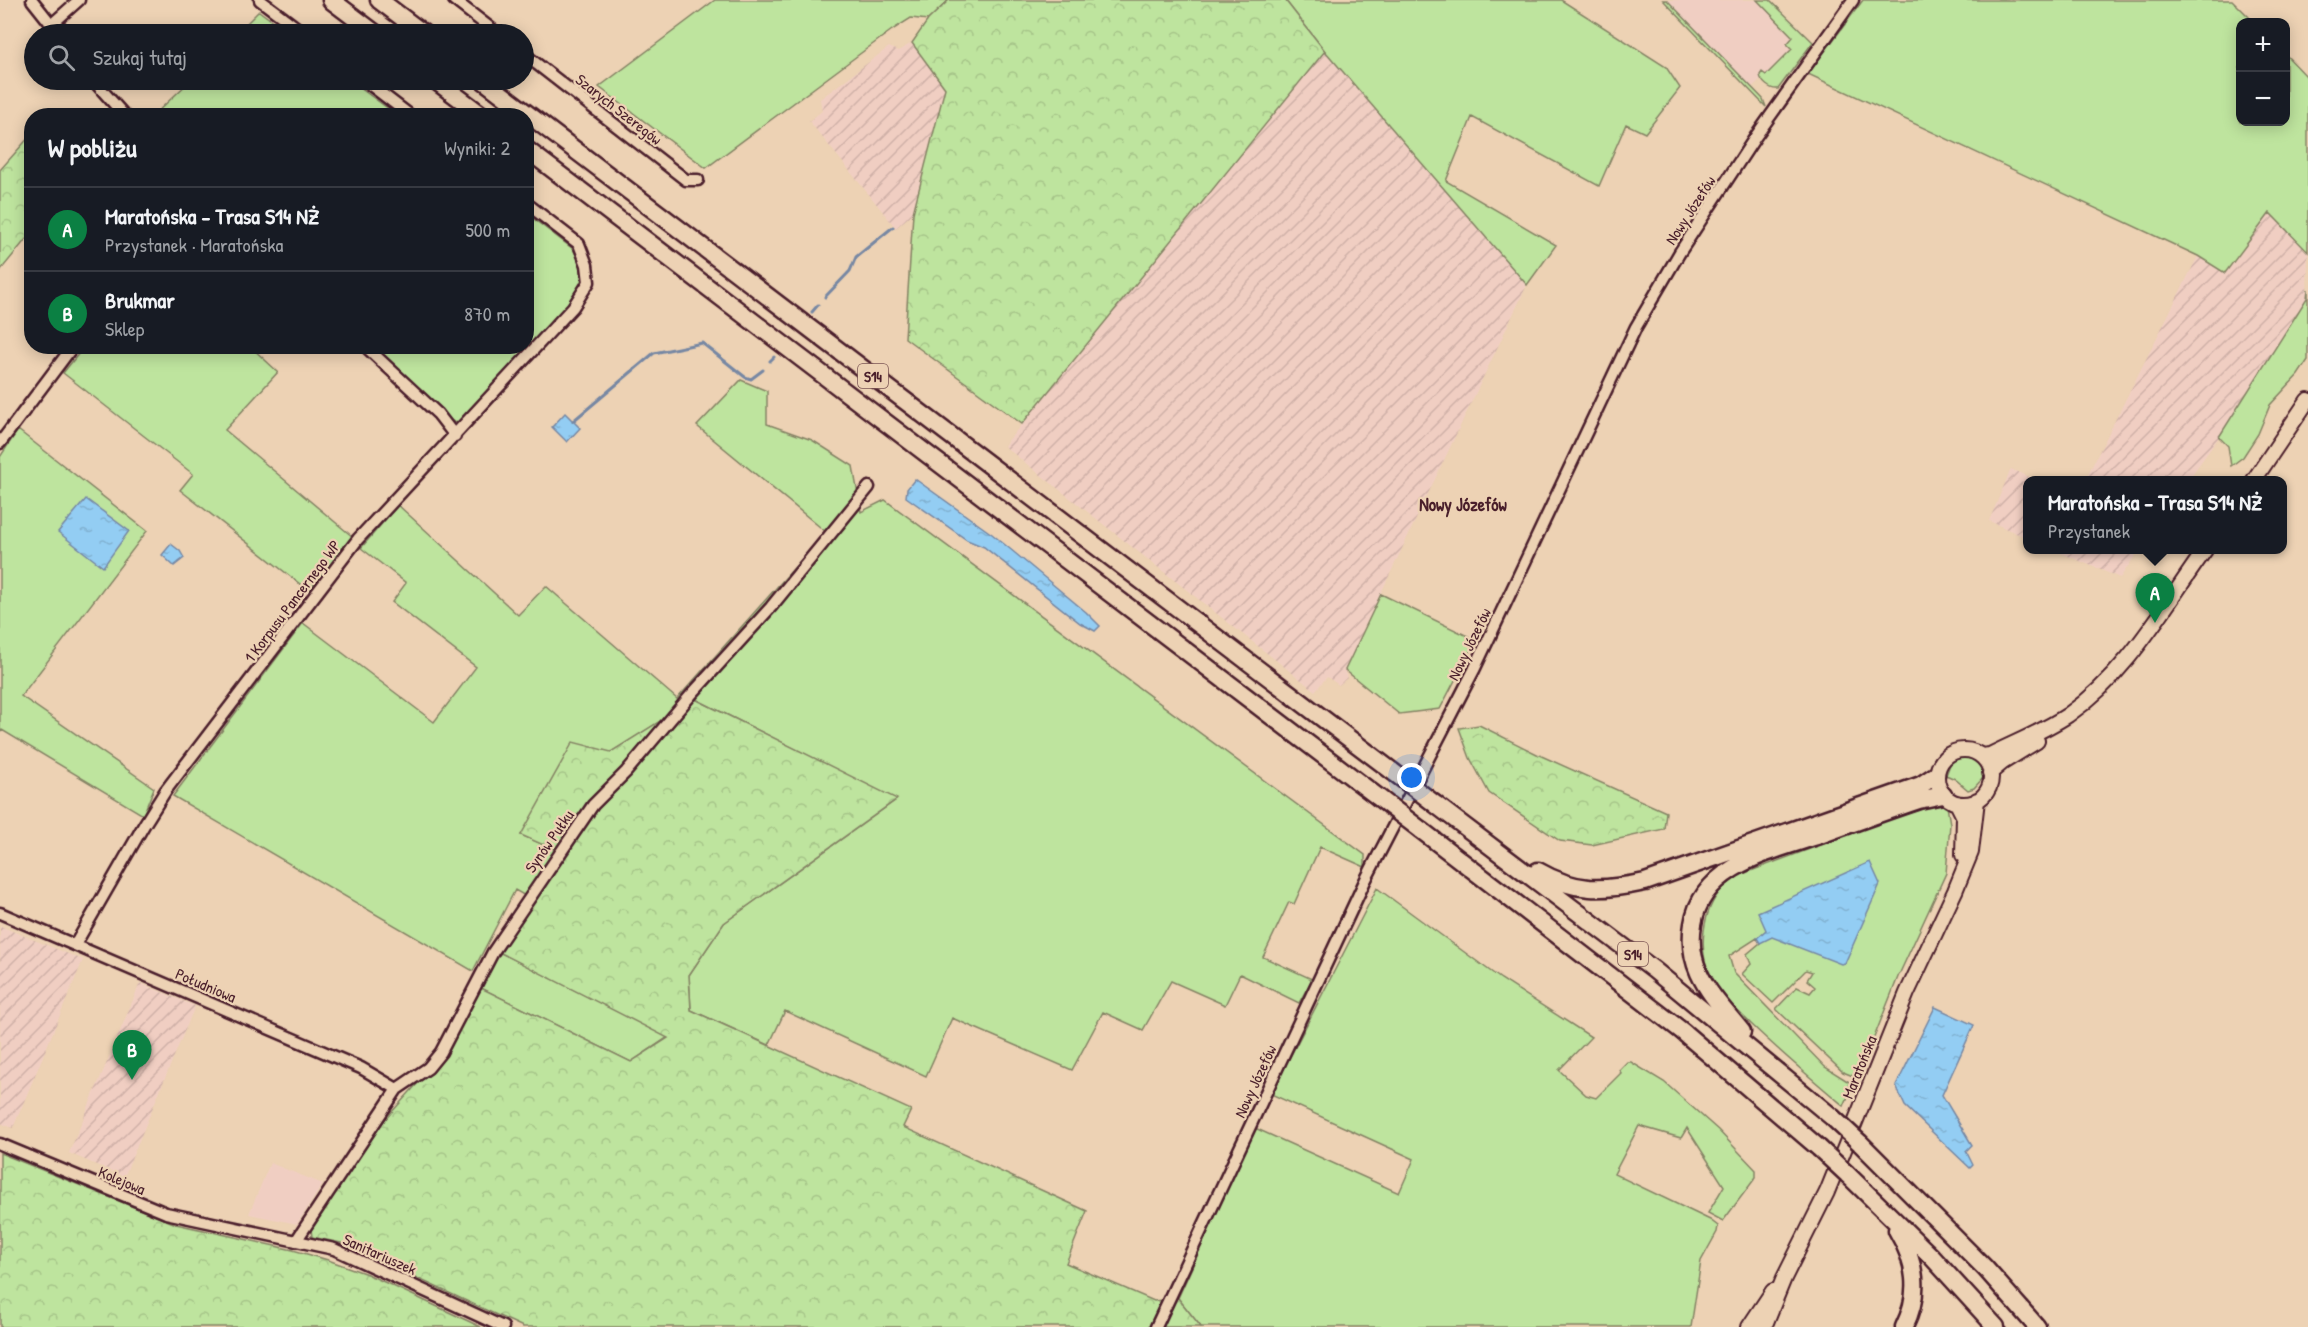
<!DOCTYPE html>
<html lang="pl">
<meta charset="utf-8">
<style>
body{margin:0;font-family:"Patrick Hand",sans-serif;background:#242831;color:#f1f3f6}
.controls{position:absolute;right:18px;top:18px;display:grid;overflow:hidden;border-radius:12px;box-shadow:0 3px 15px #0003}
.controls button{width:54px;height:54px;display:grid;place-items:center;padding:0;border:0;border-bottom:2px solid #363941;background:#171b24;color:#f1f3f6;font:30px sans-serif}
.you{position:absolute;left:1412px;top:778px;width:21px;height:21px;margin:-15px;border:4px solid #fff;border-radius:50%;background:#1a73e8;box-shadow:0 0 0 9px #1a73e833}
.badge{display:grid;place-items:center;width:39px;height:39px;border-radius:50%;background:#0b8043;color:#fff;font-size:20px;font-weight:700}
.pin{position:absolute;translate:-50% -50px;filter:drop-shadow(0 2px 3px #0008)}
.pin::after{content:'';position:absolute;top:32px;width:21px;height:18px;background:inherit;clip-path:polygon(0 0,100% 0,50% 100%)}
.popup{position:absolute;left:2023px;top:476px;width:264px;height:78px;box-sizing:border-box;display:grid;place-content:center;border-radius:12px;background:#171b24;filter:drop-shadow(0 2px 4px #0005);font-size:20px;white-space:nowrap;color:#9ea1a6}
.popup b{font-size:22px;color:#f1f3f6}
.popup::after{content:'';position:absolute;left:50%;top:100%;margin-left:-12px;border:12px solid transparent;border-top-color:#171b24}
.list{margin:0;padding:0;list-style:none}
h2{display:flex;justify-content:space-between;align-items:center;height:78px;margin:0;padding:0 24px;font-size:26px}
h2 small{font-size:20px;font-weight:400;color:#9ea1a6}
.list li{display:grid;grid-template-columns:39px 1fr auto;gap:18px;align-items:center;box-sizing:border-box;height:84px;padding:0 24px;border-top:2px solid #363941}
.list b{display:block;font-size:22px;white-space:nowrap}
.list p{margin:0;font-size:20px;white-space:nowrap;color:#9ea1a6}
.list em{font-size:20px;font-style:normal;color:#9ea1a6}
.icon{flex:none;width:33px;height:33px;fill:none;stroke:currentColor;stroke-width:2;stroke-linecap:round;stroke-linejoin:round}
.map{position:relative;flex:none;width:2308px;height:1327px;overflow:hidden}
.search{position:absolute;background:#171b24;box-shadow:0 3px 15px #0003;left:24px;top:24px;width:510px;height:66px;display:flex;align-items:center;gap:15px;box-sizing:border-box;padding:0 21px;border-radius:33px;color:#9ea1a6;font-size:22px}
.panel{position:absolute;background:#171b24;box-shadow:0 3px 15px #0003;left:24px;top:108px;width:510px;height:246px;border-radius:24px}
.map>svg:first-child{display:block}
.built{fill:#f0cec2}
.industrial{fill:url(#industrial-furrows)}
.green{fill:#bee49e;stroke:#848264;stroke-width:1.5}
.forest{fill:url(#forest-crowns);stroke:#848264;stroke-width:1.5}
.water{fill:url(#water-ripples);stroke:#7687a3;stroke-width:1.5}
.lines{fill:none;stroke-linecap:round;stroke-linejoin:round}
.stream{stroke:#7687a3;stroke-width:3}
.minor-casing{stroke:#4a1f2b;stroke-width:15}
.major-casing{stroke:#4a1f2b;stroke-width:18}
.highway-casing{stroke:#4a1f2b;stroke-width:21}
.minor{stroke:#edd2b4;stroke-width:10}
.major{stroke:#edd2b4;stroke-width:14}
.highway{stroke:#edd2b4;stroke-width:16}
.highway-bridge-casing{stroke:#4a1f2b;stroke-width:21;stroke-linecap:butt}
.highway-bridge{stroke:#edd2b4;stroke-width:16}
.labels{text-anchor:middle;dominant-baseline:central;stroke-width:4.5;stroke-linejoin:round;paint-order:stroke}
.shield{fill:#edd2b4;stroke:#7b5554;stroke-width:1.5}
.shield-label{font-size:15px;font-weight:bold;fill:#4a1f2b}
.street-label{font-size:16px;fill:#4a1f2b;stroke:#edd2b4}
.neighbourhood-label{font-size:18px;font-weight:bold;fill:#4a1f2b;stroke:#edd2b4}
</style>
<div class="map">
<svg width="2308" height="1327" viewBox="0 0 2308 1327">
<defs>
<pattern id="industrial-furrows" width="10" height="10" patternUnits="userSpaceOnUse" patternTransform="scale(1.5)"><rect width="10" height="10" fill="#f0cec2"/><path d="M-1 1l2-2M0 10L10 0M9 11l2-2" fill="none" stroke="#cfb0a7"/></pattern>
<pattern id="forest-crowns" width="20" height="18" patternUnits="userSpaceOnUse" patternTransform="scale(1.5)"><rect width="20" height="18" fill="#bee49e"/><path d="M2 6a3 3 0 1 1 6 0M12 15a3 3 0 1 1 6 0" fill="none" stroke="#a5c388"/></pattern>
<pattern id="water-ripples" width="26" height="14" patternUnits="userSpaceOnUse" patternTransform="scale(1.5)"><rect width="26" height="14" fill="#93cdf3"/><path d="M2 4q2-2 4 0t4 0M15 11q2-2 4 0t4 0" fill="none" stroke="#80b0d0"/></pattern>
</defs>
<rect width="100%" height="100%" fill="#edd2b4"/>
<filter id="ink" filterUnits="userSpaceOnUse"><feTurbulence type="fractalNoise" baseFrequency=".0167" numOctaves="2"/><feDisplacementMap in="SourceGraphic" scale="12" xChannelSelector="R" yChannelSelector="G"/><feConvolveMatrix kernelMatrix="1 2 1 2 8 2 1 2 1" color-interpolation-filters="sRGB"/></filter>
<g filter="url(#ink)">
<path class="built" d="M1663,0h107l40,40 -41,47 -8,-8 -11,10z
M270,1163l53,21 -26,40 -48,-10z"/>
<path class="industrial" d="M912,43l33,45 -32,125 -17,15 -87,-107 13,-10 -2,-12 69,-52 9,4z
M1325,51l202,234 -182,384 2,9 -8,7 -12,-8 -12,14 -311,-245z
M2270,213l38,39 -1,46 -88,139 -31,43h-103l113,-224 27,17z
M2011,469l25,11h-8l-1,58 -38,-17z
M2054,550h85l-19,28z
M0,926l83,34 -70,168 -13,-5z
M140,983l55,23 -71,171 -55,-24z"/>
<path class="green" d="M715,0h234l-21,20 -17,-2 -19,12 -186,138 -107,-81z
M1285,0h276l105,67 14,21 -35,45 -19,-9 -27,62 -127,-69 -26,64 110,64 -29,40 -202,-234z
M1663,0h4l96,99 3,8z
M1757,0h13l43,42 -35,47c-8,1 -17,-7 -18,-14l2,-3 4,3 26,-26 -5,-5 6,-7z
M1863,0h369l22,22h-14v100h46v-67l22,23v174l-38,-39 -45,60 -27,-17 -390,-182z
M259,11l31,23h-54z
M191,80h158l48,35h-243z
M527,214l46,35 9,17 -1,17 -12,23 -104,116 -9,1 -6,-3 -74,-73 150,-1z
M2308,289v71l-10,15 -28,30 -12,29 -15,23 -12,9 -3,-20 -9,-9 88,-139z
M84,347h167l27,25 -53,58 128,107 -44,54 -129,-101 13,-16 -130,-101z
M741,380l26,11v33l45,16 41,26 8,46 24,-12 480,355v12l-45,-20 -26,57 -5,-2 -26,55 49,22 -13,24 -59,-29 -15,31 -54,-24 -28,49 -40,-18 -31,58 -120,-52 -26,58 -141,-65 -16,34 -78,-35 -2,-35 35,-52 172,-123 -200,-101 -85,53 -90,83 44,19 -31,47 -19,-11 -42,81 -300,-175 130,-173 131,99 42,-55 -84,-65 14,-19 -45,-35 37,-43 120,110 28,-29 131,113 149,-167 -129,-106z
M18,430l129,101 -126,165 133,92 -11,27 -141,-85 -2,3v-276z
M1381,594l95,46 -36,69 -41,5 -54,-44z
M1963,756c13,2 18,9 21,21l-10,11 -6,2 -13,-11 -9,-4 5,-13z
M1933,803l14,3 3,18 -4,49 -48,104 -40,101 -15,-6 -67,-63 21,-22 13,6 5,-6 -8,-7 5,-8 -6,-2 -33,33 -31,-29 9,-10 -4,-10 13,-11 -3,-5 -28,18 5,17 91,94 24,15v12l-5,12c-32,-27 -63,-53 -93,-82 -14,-14 -33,-30 -41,-48 -12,-27 -8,-65 12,-87 5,-5 12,-9 18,-14z
M1377,888l124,91 90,58 -32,33 27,25 10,3 25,-25 -2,-3 8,-8h4l33,20 54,48 38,40v7l-33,44 -15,-8 16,-27 -37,-58 -6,10 -42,-12 -25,48 96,46 8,6 -1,6 -16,29 -10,66h-490l-23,-29 77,-170 144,65 15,-34 -143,-65z
M499,952l169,85 -37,25 -150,-74z"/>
<path class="forest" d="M949,0h336l40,51 -303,373 -117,-86 8,-125 32,-125 -33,-45 16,-23z
M31,135v98l-31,38v-101z
M695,699l202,100 -173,124 -35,52 2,35 220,100 -8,17 184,84 -21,52 88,38 24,-3 23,29h-678l-182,-84 -29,-6 -1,-8 70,-105 37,-41 25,-24 38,-71 150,74 37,-24 -169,-86 65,-98 -43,-19 52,-93 38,10z
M1479,725l58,29 129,58 -2,17 -72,16 -32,-4 -71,-48 -19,-35 -11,-30z
M0,1153l176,71 117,26 35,10 39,14 114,53h-481z"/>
<path class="water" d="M565,413l15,15 -13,14 -15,-15z
M915,479l77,55 94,78 14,14 -5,5 -15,-8 -96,-76 -17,-7 -61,-43 1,-8z
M86,499l43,32 -26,36 -45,-35z
M171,544l9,7 4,7 -10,8 -12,-11z
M1870,862l10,22 -35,79 -4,1 -69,-27 -12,6 -3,-5 9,-8 -8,-18z
M1935,1007l39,18 -32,70 30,50 -6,6 7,14 -3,3 -65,-62 -9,-20z"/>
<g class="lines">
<path class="stream" d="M825,297l25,-26 6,-14 37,-30
M812,312l6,-7
M770,361l4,-4
M573,421l81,-68 48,-10 43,34 6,2 12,-9"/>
<g class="minor-casing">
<path id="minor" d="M32,0l27,34
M260,0l45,34
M454,0l44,34
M51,25l28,-25
M524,54l162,126h12
M93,80l32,36
M364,80l47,36
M365,346l73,68 17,22
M0,443l73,-97
M0,913l361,155 36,21
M75,945l69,-120 22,-35 192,-251 215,-232 16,-25 -2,-17 -8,-21 -53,-41
M0,1144l166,69 168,36 169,78
M296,1241l101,-152 31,-21 13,-16 52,-100 100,-147 33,-33 65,-77 80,-88 98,-120
M1156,1327l209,-446 109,-211 162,-343 44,-75 76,-116 97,-136"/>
</g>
<g class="major-casing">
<path id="major" d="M2254,480l54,-80
M1937 777a27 27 0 1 1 54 0a27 27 0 1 1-54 0Z
M1981,756l9,-1c26,-13 54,-24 78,-40 60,-42 95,-107 137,-165
M1990,773l13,-11 34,-21
M1957,803l7,14 -1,38
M1749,1327l24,-36
M1764,1327l20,-49 43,-86 80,-199 48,-102 16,-39 6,-52"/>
</g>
<g class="highway-casing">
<path id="highway" d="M331,0l45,34
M379,0l45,34
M435,80l48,36
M483,80l909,691
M526,149l852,648
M1435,804l219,166 178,147
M1421,830l261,201 137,117
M1538,871c38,22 65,20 107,11l276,-97 15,-10
M1742,1032c-15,-19 -33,-37 -43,-59 -7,-16 -9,-32 -6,-49 9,-59 80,-73 127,-89 33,-12 66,-24 99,-35l24,-5
M1860,1143l125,125 52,59
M1847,1174l84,82 65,71
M1897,1230c19,32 24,63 7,97"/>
</g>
<use href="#minor" class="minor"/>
<use href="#major" class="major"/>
<use href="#highway" class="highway"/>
<g class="highway-bridge-casing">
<path id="highway-bridge" d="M1392,771l43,33
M1378,797l43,33
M1832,1117l28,26
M1819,1148l28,26"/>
</g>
<use href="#highway-bridge" class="highway-bridge"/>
</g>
</g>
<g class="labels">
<g class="shield">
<rect x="858" y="364" width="30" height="24" rx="4.5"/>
<rect x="1618" y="942" width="30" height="24" rx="4.5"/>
</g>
<g class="shield-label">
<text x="873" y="376">S14</text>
<text x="1633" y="954">S14</text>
</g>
<g class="street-label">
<text transform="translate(619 109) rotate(38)">Szarych Szeregów</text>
<text transform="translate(1690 210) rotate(-57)">Nowy Józefów</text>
<text transform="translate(292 601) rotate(-53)">1 Korpusu Pancernego WP</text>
<text transform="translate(1469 644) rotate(-64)">Nowy Józefów</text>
<text transform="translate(549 841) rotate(-55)">Synów Pułku</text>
<text transform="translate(206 985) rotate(23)">Południowa</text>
<text transform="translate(1859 1067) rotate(-68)">Maratońska</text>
<text transform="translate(1255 1081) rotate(-65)">Nowy Józefów</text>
<text transform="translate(122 1180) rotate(23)">Kolejowa</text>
<text transform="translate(380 1254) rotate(24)">Sanitariuszek</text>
</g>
<g class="neighbourhood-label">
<text x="1463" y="504">Nowy Józefów</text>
</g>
</g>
</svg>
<div class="controls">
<button>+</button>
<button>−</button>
</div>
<div class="you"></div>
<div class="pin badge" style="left:2155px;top:623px">A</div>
<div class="popup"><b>Maratońska - Trasa S14 NŻ</b>Przystanek</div>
<div class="pin badge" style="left:132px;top:1080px">B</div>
<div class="search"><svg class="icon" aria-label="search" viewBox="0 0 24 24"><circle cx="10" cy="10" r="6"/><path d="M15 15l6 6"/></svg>Szukaj tutaj</div>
<section class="panel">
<h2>W pobliżu<small>Wyniki: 2</small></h2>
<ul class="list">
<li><span class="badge">A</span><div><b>Maratońska - Trasa S14 NŻ</b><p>Przystanek · Maratońska</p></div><em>500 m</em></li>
<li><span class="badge">B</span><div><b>Brukmar</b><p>Sklep</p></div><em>870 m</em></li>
</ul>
</section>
</div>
